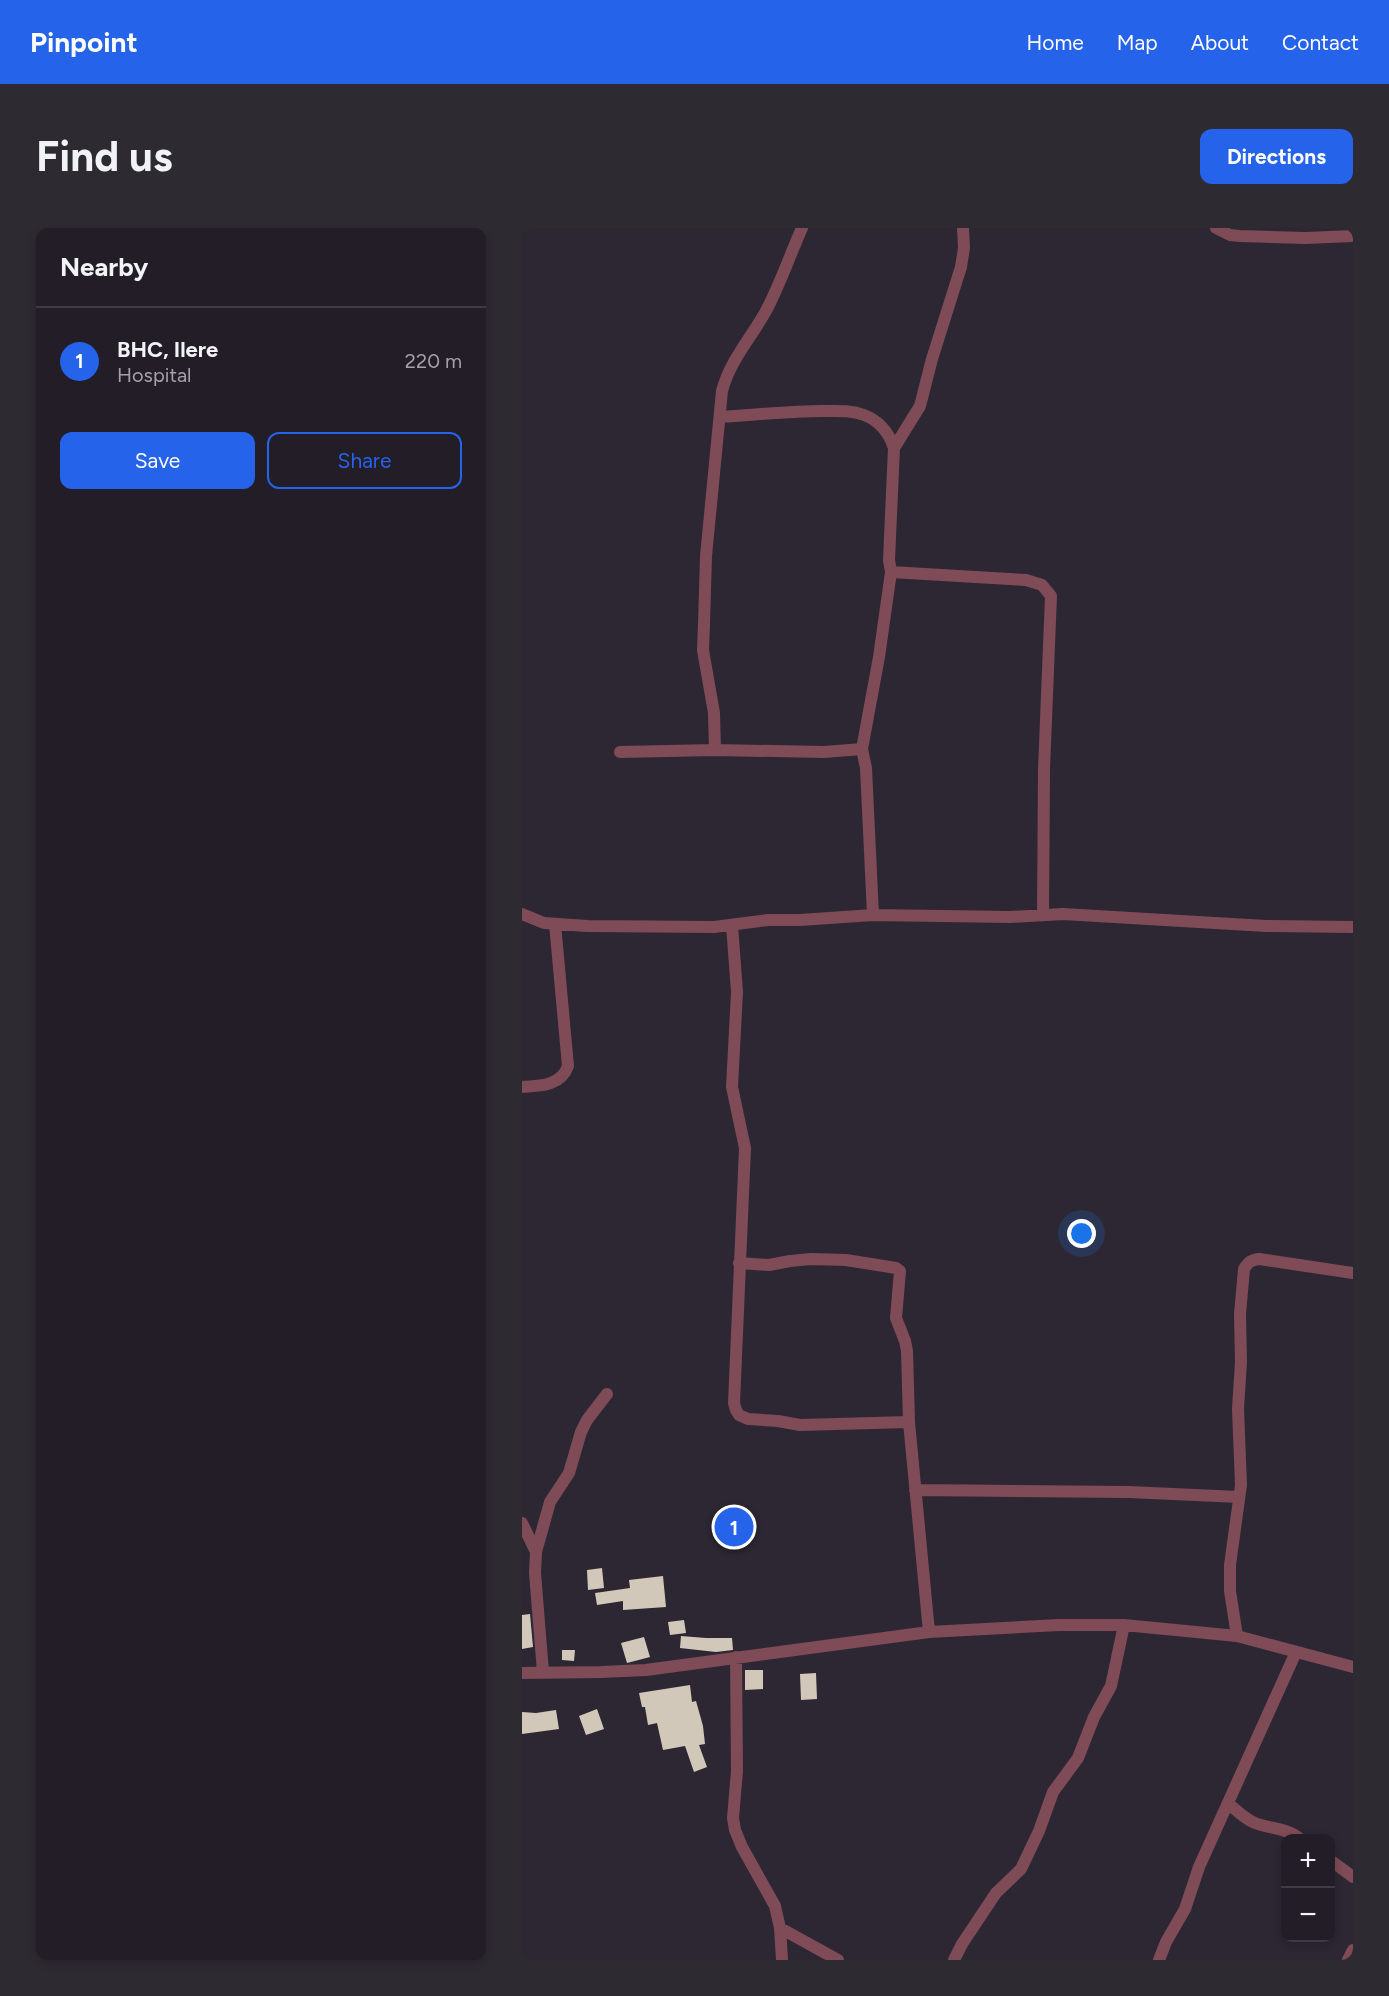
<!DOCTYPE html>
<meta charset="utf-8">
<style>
body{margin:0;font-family:Figtree,sans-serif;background:#2e2a32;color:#f1f3f6}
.controls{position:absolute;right:18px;bottom:18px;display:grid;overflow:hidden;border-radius:12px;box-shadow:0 3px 9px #0003}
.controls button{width:54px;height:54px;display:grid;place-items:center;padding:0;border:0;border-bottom:2px solid #3f3b43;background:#221d26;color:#f1f3f6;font:30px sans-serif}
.you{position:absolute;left:560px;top:1006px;width:21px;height:21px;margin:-15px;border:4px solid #fff;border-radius:50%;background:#1a73e8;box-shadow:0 0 0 9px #1a73e833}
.badge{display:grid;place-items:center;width:39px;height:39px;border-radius:50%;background:#2563eb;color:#fff;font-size:20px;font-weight:700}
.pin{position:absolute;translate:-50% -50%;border:3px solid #fff;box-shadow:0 2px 6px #0006}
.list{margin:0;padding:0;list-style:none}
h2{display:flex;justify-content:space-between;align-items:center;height:78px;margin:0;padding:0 24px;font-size:26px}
h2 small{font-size:20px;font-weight:400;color:#a2a2a7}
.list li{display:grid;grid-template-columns:39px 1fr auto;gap:18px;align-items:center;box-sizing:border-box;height:108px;padding:0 24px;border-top:2px solid #3f3b43}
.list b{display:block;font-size:22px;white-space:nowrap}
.list p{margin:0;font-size:20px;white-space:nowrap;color:#a2a2a7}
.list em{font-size:20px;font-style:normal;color:#a2a2a7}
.actions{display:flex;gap:12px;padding:18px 24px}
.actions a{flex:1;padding:14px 0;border:2px solid #2563eb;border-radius:12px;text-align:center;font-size:21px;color:#2563eb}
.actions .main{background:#2563eb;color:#fff}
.map{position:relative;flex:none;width:831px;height:1732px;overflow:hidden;border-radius:12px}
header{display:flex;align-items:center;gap:36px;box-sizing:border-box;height:84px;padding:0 30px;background:#2563eb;color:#fff}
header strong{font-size:28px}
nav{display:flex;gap:33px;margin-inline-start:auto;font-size:21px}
.intro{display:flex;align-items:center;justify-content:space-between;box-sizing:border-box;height:144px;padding:0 36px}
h1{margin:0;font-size:42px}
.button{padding:15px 27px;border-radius:12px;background:#2563eb;color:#fff;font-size:21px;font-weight:700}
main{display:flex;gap:36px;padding:0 36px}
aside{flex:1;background:#221d26;border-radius:12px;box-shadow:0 3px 9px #0003}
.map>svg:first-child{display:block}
.building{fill:#d2c8b9}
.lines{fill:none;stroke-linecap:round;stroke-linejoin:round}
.street{stroke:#7e4b56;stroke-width:12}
</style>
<header>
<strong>Pinpoint</strong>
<nav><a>Home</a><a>Map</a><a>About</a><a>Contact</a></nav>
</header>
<div class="intro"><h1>Find us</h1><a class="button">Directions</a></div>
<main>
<aside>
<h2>Nearby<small></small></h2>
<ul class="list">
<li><span class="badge">1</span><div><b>BHC, Ilere</b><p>Hospital</p></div><em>220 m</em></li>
</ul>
<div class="actions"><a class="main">Save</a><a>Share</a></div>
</aside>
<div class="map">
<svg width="831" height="1732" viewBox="0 0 831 1732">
<rect width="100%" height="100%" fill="#2d2733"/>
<path class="building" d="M80,1340l2,20 -16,2 -1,-20z
M141,1348l3,31 -43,3v-9l-26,4 -2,-12 35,-5 -1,-8z
M8,1386l3,33 -11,2v-34z
M162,1392l2,13 -16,2 -2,-13z
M159,1408l25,2h26l1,12 -17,2 -36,-4z
M122,1409l6,20 -23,6 -6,-20z
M40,1422h13l-1,11 -12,-1z
M223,1442h18v19l-18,1z
M294,1445l1,26 -16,1 -1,-26z
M168,1457l2,17 4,-1 7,25 2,18 -6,1 8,22 -13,5 -9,-26 -22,4 -6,-27 -9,2 -3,-18h-3l-3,-14z
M75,1481l7,20 -18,6 -7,-19z
M34,1482l3,19 -37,5v-22l14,1z"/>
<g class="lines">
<path class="street" d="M694,0l14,7 10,1 65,2 48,-2
M198,189c35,-2 69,-6 103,-6 14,0 28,-1 41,4 16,6 25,18 30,33l-5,112 2,12 -12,85 -17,92 4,19 7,147
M372,220l26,-42 12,-47 29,-92 3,-19 -1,-20
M369,344l135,8 16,5 9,11 -7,173 -1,146
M193,522l-1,-37 -11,-63 1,-26 2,-68 16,-165c8,-31 30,-54 45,-82 13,-25 23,-54 35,-81
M98,524l95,-2 109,2 38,-3
M0,686l22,9 43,3 127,1 54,-7h32l73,-5 137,2 53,-3 203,12 87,1
M210,697l5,67 -5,95 13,61 -11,255 2,7 3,5 9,4 30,2 22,4 109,-3 20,210
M0,859c18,-1 39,-1 46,-21l-13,-142
M217,1035l30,2 21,-4 21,-2 35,1 50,8 4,3 -4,47 9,23 2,10 2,71
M393,1262l214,2 110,5
M0,1295l14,29
M715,1408l-7,-45v-26l11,-80 -3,-76 3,-47 -1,-48 4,-45c4,-7 7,-9 15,-10l94,14
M214,1429l1,114 -4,47 2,12 7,17 33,59 5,22 2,32
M21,1444l-8,-99 1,-21 14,-50 19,-29 12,-41 6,-12 20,-26
M0,1445l79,-1 45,-2 283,-38 130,-7h65l113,11 116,31
M706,1575c8,7 17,16 27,20 16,6 31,5 44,15
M808,1632l23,17
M258,1700l58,32
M432,1732l8,-16 34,-51 25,-24 18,-38 14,-39 25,-34 16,-41 17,-31 13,-61
M637,1732l7,-18 19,-33 14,-42 97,-215
M826,1732l5,-10"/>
</g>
</svg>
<div class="controls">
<button>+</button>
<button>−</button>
</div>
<div class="you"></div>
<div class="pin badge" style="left:212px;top:1299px">1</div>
</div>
</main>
